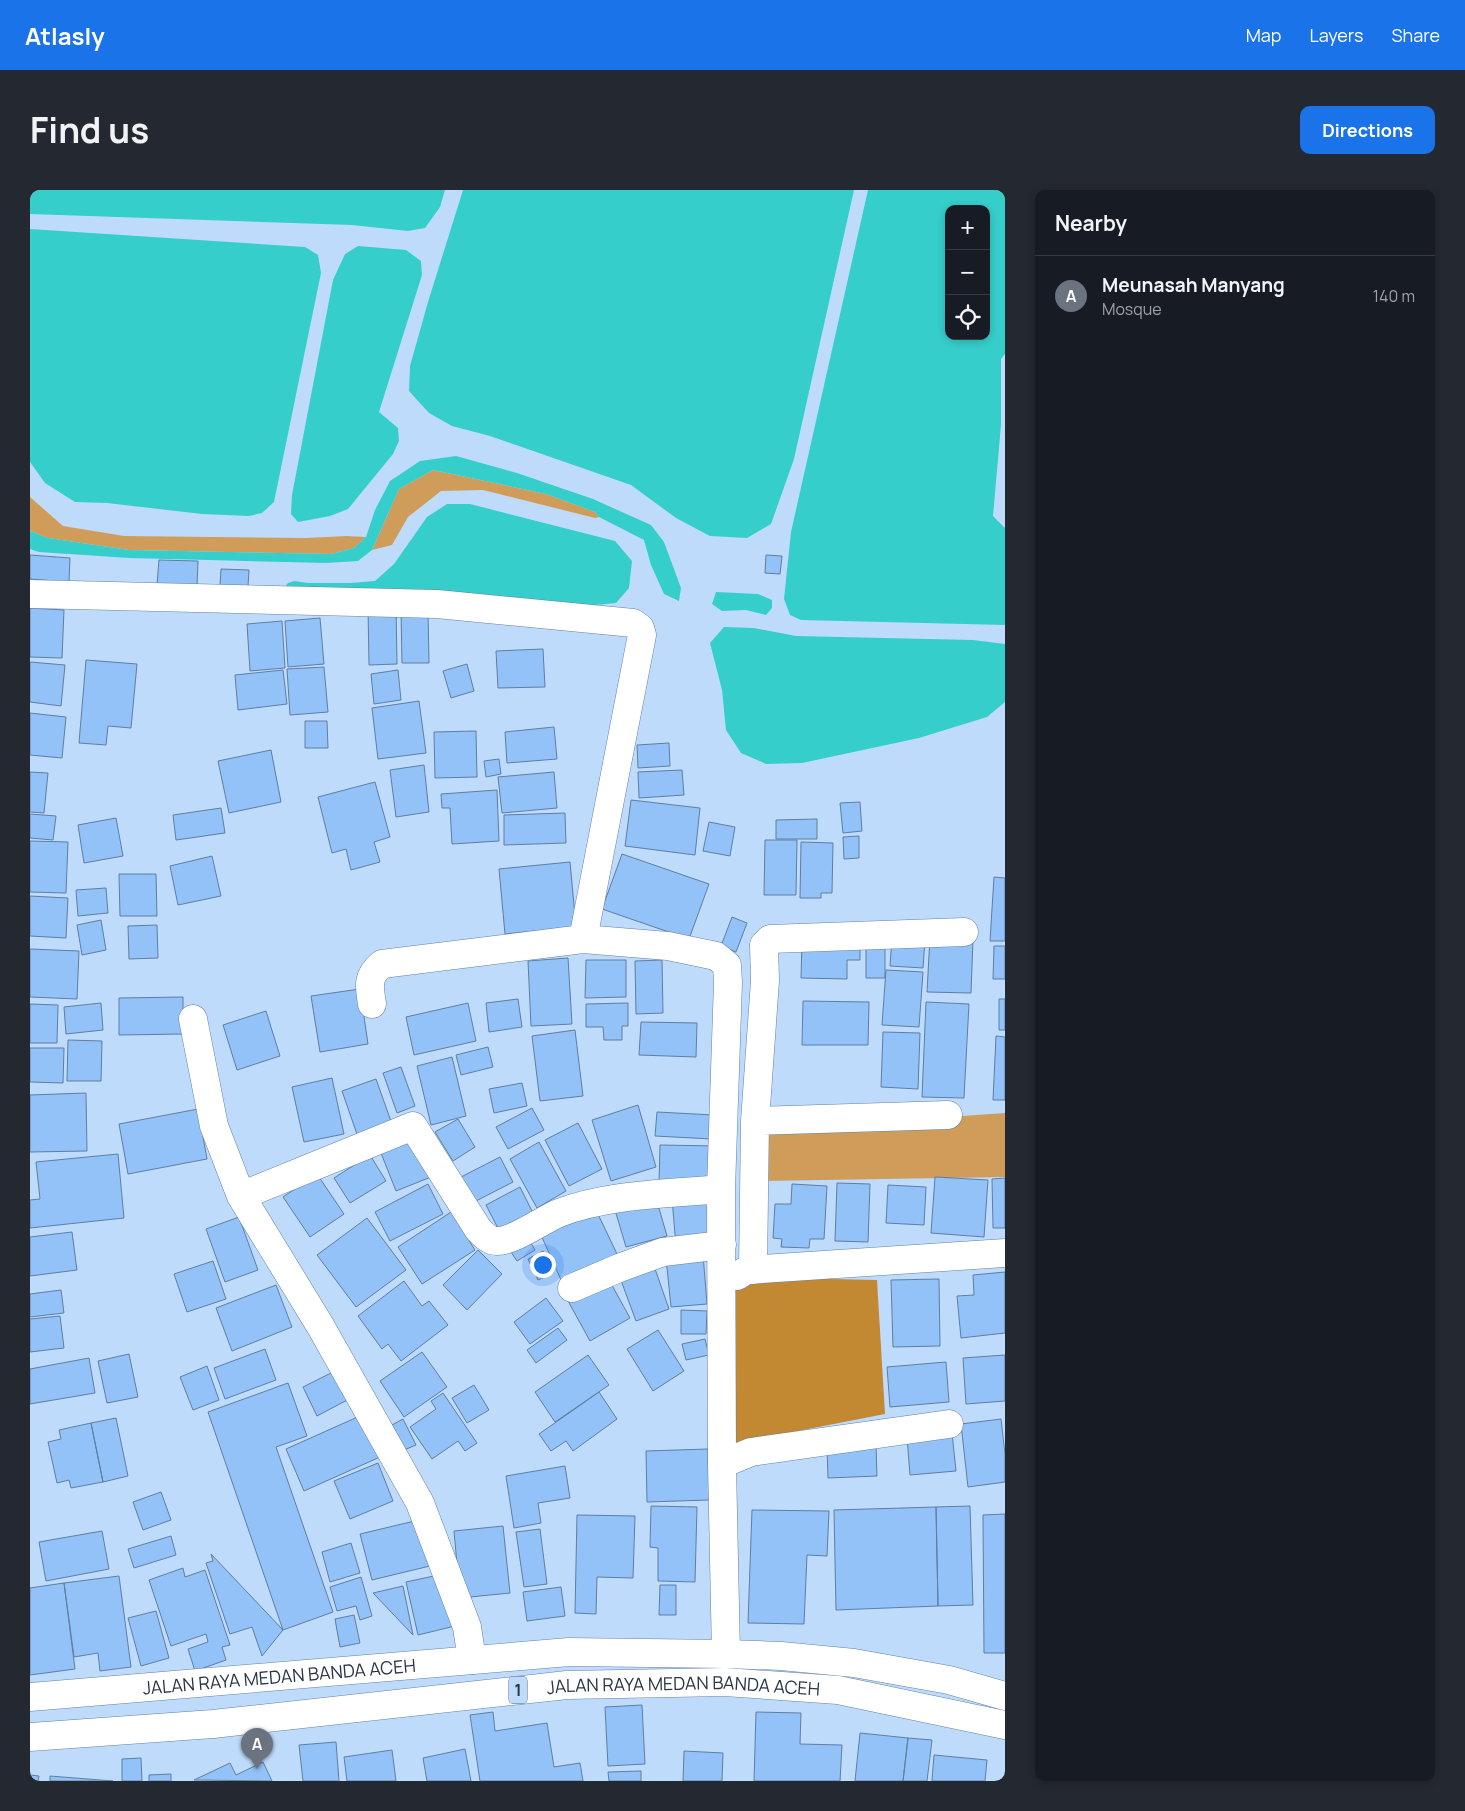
<!DOCTYPE html>
<meta charset="utf-8">
<style>
body{margin:0;font-family:Manrope,sans-serif;background:#242831;color:#f1f3f6}
.controls{position:absolute;right:15px;top:15px;display:grid;overflow:hidden;border-radius:10px;box-shadow:0 2px 8px #0003}
.controls button{width:45px;height:45px;display:grid;place-items:center;padding:0;border:0;border-bottom:1px solid #363941;background:#171b24;color:#f1f3f6;font:25px sans-serif}
.you{position:absolute;left:512px;top:1074px;width:18px;height:18px;margin:-12px;border:4px solid #fff;border-radius:50%;background:#1a73e8;box-shadow:0 0 0 8px #1a73e833}
.badge{display:grid;place-items:center;width:32px;height:32px;border-radius:50%;background:#1a73e8;color:#fff;font-size:16px;font-weight:700}
.pin{position:absolute;translate:-50% -41px;filter:drop-shadow(0 1px 2px #0008)}
.pin::after{content:'';position:absolute;top:26px;width:18px;height:15px;background:inherit;clip-path:polygon(0 0,100% 0,50% 100%)}
.list{margin:0;padding:0;list-style:none}
h2{display:flex;justify-content:space-between;align-items:center;height:65px;margin:0;padding:0 20px;font-size:21px}
h2 small{font-size:16px;font-weight:400;color:#9ea1a6}
.list li{display:grid;grid-template-columns:32px 1fr auto;gap:15px;align-items:center;box-sizing:border-box;height:80px;padding:0 20px;border-top:1px solid #363941}
.list b{display:block;font-size:19px;white-space:nowrap}
.list p{margin:0;font-size:16px;white-space:nowrap;color:#9ea1a6}
.list em{font-size:16px;font-style:normal;color:#9ea1a6}
.icon{flex:none;width:28px;height:28px;fill:none;stroke:currentColor;stroke-width:2;stroke-linecap:round;stroke-linejoin:round}
.map{position:relative;flex:none;width:975px;height:1591px;overflow:hidden;border-radius:10px}
header{display:flex;align-items:center;gap:30px;box-sizing:border-box;height:70px;padding:0 25px;background:#1a73e8;color:#fff}
header strong{font-size:24px}
nav{display:flex;gap:28px;margin-inline-start:auto;font-size:18px}
.intro{display:flex;align-items:center;justify-content:space-between;box-sizing:border-box;height:120px;padding:0 30px}
h1{margin:0;font-size:35px}
.button{padding:12px 22px;border-radius:10px;background:#1a73e8;color:#fff;font-size:18px;font-weight:700}
main{display:flex;gap:30px;padding:0 30px}
aside{flex:1;background:#171b24;border-radius:10px;box-shadow:0 2px 8px #0003}
.map>svg:first-child{display:block}
.green{fill:#cf9c59}
.forest{fill:#c28832}
.water{fill:#36cecb;fill-rule:evenodd}
.building{fill:#93c2f8;stroke:#5e7ea2}
.lines{fill:none;stroke-linecap:round;stroke-linejoin:round}
.minor-casing{stroke:#6281a6;stroke-width:29}
.highway-casing{stroke:#6281a6;stroke-width:29}
.minor{stroke:#fff;stroke-width:28}
.highway{stroke:#fff;stroke-width:28}
.labels{text-anchor:middle;dominant-baseline:central;stroke-width:4.5;stroke-linejoin:round;paint-order:stroke}
.shield{fill:#bfdbfb;stroke:#55677c;stroke-width:1}
.shield-label{font-size:16px;font-weight:bold;fill:#283545}
.street-label{font-size:18px;fill:#283545;stroke:#bfdbfb}
</style>
<header>
<strong>Atlasly</strong>
<nav><a>Map</a><a>Layers</a><a>Share</a></nav>
</header>
<div class="intro"><h1>Find us</h1><a class="button">Directions</a></div>
<main>
<div class="map">
<svg width="975" height="1591" viewBox="0 0 975 1591">
<rect width="100%" height="100%" fill="#bfdbfb"/>
<path class="green" d="M403,280l113,24 49,18 4,5 -4,1 -112,-28 -42,1 -33,26 -16,28 -20,5 27,-61z
M0,307l33,29 61,10 182,2 41,-2 19,1 -12,11 -23,6 -202,-4 -81,-12 -18,-7z
M975,923v64l-243,4v-51z"/>
<path class="forest" d="M705,1087l142,3 8,134 -154,30z"/>
<path class="water" d="M0,0h415l-5,17 -15,21 -17,3 -56,-6 -322,-11z
M433,0h391l-60,269 -23,65 -24,14 -37,-2 -34,-18 -45,-33 -141,-49 -38,-10 -23,-13 -20,-22 1,-25 18,-64z
M838,0h137v164l-4,5v66l-8,91 12,12v97l-204,-5 -11,-5 -6,-16 7,-67zM919,19h37v127h-37z
M0,39l275,18 13,8 3,18 -47,229 -12,11 -13,3 -47,-2 -95,-11 -32,-1 -30,-19 -15,-21z
M328,56l48,4 15,11 1,14 -43,137 19,16 1,13 -6,13 -45,55 -18,7 -32,6 -7,-8 1,-19 41,-215 12,-26z
M426,266l61,17 76,26 58,26 13,17 17,46 -2,13 -15,-7 -13,-29 -7,-25 -45,-23 -4,-5 -49,-18 -113,-24 -34,19 -27,61 -14,11 -32,2 -197,-5 -90,-6 -9,-3v-18l18,7 81,12 202,4 23,-6 12,-11 9,-27 15,-29 30,-20z
M417,314h23l145,37 17,20 -3,27 -13,15 -21,2 -293,-12 -18,-5 4,-5 6,-2 14,2h42l25,-2 19,-17 33,-47z
M686,402l42,2 14,6v8l-6,7 -20,-5 -24,1 -10,-7z
M694,437l30,1 42,8 177,4 32,4v58l-18,15 -68,21 -117,25 -36,1 -25,-11 -15,-23 -4,-40 -12,-47z"/>
<path class="building" d="M0,365l40,3 -1,24 -39,-3z
M736,365l16,1 -2,18 -15,-1z
M129,370l39,1 -1,25 -40,-2z
M191,379l28,1 -1,16 -28,-1z
M366,416l1,58 -28,1 -1,-58z
M0,418l34,2 -2,48 -32,-1z
M398,420l1,53h-27l-1,-52z
M290,428l4,46 -36,3 -3,-46z
M252,431l3,47 -35,3 -3,-47z
M513,459l2,38 -47,1 -2,-37z
M56,470l51,4 -6,64 -23,-2 -2,19 -27,-2z
M0,472l35,3 -4,41 -31,-4z
M437,474l7,27 -23,7 -8,-27z
M294,477l4,45 -38,3 -3,-46z
M253,480l4,34 -49,6 -3,-35z
M368,480l3,30 -27,4 -3,-30z
M389,511l7,52 -48,6 -6,-51z
M0,523l36,4 -4,41 -32,-3z
M275,531h22l1,27h-23z
M524,537l3,32 -50,4 -2,-31z
M446,541l1,46 -42,1 -1,-46z
M639,553l1,23 -32,2 -1,-23z
M241,560l10,52 -52,11 -11,-52z
M469,569l2,15 -15,3 -2,-16z
M394,575l5,47 -33,5 -6,-47z
M652,580l2,25 -45,3 -1,-26z
M0,582l18,1 -4,40 -14,-1z
M524,582l3,36 -55,5 -4,-36z
M345,592l15,55 -16,5 6,20 -29,8 -5,-21 -14,4 -14,-56z
M467,600l2,51 -47,3 -2,-36h-8l-1,-14z
M601,610l69,8 -5,47 -70,-9z
M830,612l2,29 -19,2 -3,-30z
M191,618l4,25 -49,7 -3,-25z
M535,623l1,30 -62,2v-30z
M0,624l26,2 -3,24 -23,-2z
M86,628l7,38 -39,7 -6,-38z
M787,629v20h-41v-19z
M679,632l26,5 -5,29 -27,-5z
M829,646v22l-15,1 -1,-22z
M735,650h32l-1,55h-32z
M0,651l38,1 -2,51 -36,-1z
M771,652l32,1 -1,50h-11v5h-21z
M592,664l87,30 -20,55 -87,-30z
M182,666l9,40 -43,9 -8,-39z
M540,672l6,65 -71,7 -6,-65z
M89,684h37l1,42h-37z
M964,687l11,1v63h-15z
M76,698l2,25 -30,3 -2,-26z
M0,706l38,2 -2,40 -36,-2z
M702,727l15,6 -11,29 -15,-6z
M71,730l5,30 -24,5 -5,-30z
M127,735l1,33 -29,1 -1,-33z
M900,747l43,2 -2,54 -44,-1z
M862,748l33,2 -2,28 -33,-2z
M836,749h19v39h-19z
M772,751l58,1v18h-13v19l-46,-1z
M964,756h11v33h-12z
M0,759l49,2 -2,48 -47,-2z
M538,768l4,66 -41,2 -3,-65z
M556,770h40v37l-41,1z
M632,770l1,53 -27,1 -1,-53z
M856,780l37,2 -4,55 -37,-2z
M330,799l8,55 -48,8 -9,-56z
M153,807v37l-64,1v-37z
M488,809l4,28 -33,5 -3,-29z
M969,809h6v31h-6z
M773,811l66,1 -1,43h-66z
M896,812l43,2 -5,94 -42,-1z
M71,813l2,27 -37,4 -2,-27z
M438,813l8,38 -62,14 -8,-38z
M598,813v23h-6v14h-18l-1,-13h-17v-23z
M0,814l28,1 -1,38h-27z
M236,821l14,45 -43,14 -14,-45z
M611,832l56,1 -1,34 -57,-2z
M545,840l8,66 -43,5 -8,-65z
M853,842l37,1 -2,56 -37,-2z
M966,846l9,1v63h-12z
M38,850l34,1 -1,40h-34z
M458,857l5,20 -32,8 -5,-20z
M0,858h34l-1,35 -33,-1z
M422,867l14,59 -35,9 -14,-59z
M371,877l14,39 -18,7 -14,-40z
M302,888l12,56 -40,8 -12,-55z
M346,889l17,48 -34,13 -17,-49z
M492,893l5,23 -33,7 -5,-24z
M56,903l1,58 -57,1v-57z
M608,915l18,62 -45,14 -19,-61z
M502,918l12,22 -36,19 -12,-22z
M168,919l9,50 -79,15 -9,-50z
M627,922l57,3 -2,24 -57,-3z
M428,929l17,28 -22,14 -18,-29z
M548,933l24,46 -33,17 -24,-46z
M384,944l17,43 -35,14 -17,-43z
M509,952l27,49 -29,17 -27,-49z
M630,955l57,1 -1,39 -57,-1z
M88,964l6,64 -94,10v-28l10,-1 -4,-37z
M340,965l16,26 -36,22 -16,-25z
M470,967l13,25 -39,20 -13,-25z
M287,984l27,40 -34,23 -27,-40z
M905,987l53,3 -4,57 -53,-4z
M975,988v50h-12l-1,-49z
M807,993l33,1 -2,58 -33,-1z
M398,994l15,30 -53,27 -15,-29z
M762,994l35,2 -3,53h-14l-1,9 -28,-1 1,-8 -9,-1 2,-34h16z
M858,995l38,2 -2,38 -38,-2z
M490,997l16,32 -34,17 -16,-31z
M685,1005l4,46 -43,4 -4,-46z
M626,1008l11,38 -41,11 -11,-37z
M566,1020l21,44 -56,26 -20,-45z
M421,1022l24,38 -53,34 -24,-37z
M209,1027l19,53 -33,12 -19,-53z
M337,1028l39,52 -50,37 -39,-52z
M42,1042l5,38 -47,6v-39z
M498,1048l7,12 -18,11 -8,-12z
M448,1060l24,24 -35,36 -24,-25z
M513,1061l11,21 -16,8 -10,-21z
M673,1064l4,50 -36,3 -5,-49z
M183,1071l13,38 -39,13 -13,-38z
M623,1073l16,46 -33,12 -17,-46z
M975,1082v61l-44,5 -4,-42 17,-1 -1,-20z
M578,1088l22,40 -40,23 -22,-40z
M909,1089l1,67 -47,1 -2,-67z
M374,1091l18,25 7,-5 19,24 -47,36 -13,-17 -6,5 -24,-33z
M246,1095l16,42 -60,24 -16,-43z
M31,1100l3,23 -34,4v-23z
M516,1108l17,23 -33,23 -16,-22z
M651,1120l26,1 -1,23h-25z
M30,1126l4,32 -34,4v-33z
M528,1138l9,12 -31,23 -9,-13z
M628,1140l26,41 -31,20 -26,-42z
M675,1149l4,16 -23,5 -4,-16z
M235,1159l11,31 -51,19 -11,-31z
M392,1162l25,35 -43,30 -24,-36z
M99,1164l9,43 -31,6 -9,-42z
M558,1165l21,30 -54,37 -20,-30z
M975,1165v46l-39,3 -3,-46z
M59,1168l6,35 -65,11v-35z
M916,1172l3,40 -59,5 -3,-40z
M177,1176l12,34 -26,10 -13,-33z
M307,1180l14,28 -34,18 -14,-29z
M258,1193l19,53 -31,11 57,165 -50,18 -75,-218z
M444,1195l15,25 -22,13 -15,-25z
M569,1202l18,27 -44,32 -7,-10 -15,10 -12,-17z
M413,1203l34,50 -12,8 -7,-10 -26,18 -22,-32 26,-18 -5,-8z
M332,1225l18,42 -76,34 -18,-42z
M86,1228l12,58 -25,6 -12,-59z
M373,1229l13,26 -12,5 -12,-25z
M971,1229l4,35v28l-37,5 -7,-63z
M61,1233l12,59 -32,6 -2,-8 -12,3 -9,-41 13,-3 -2,-9z
M922,1243l4,38 -46,4 -3,-38z
M846,1255l1,31 -49,2 -1,-31z
M678,1259l1,51 -62,2 -1,-51z
M348,1273l15,38 -43,18 -16,-38z
M535,1276l5,32 -32,5 3,20 -27,5 -8,-52z
M131,1302l10,28 -28,10 -10,-28z
M621,1316l46,1 -2,75 -37,-1v-33l-8,-1z
M940,1316l3,99 -35,1 -2,-99z
M906,1317l2,99 -102,4 -2,-100z
M722,1320l77,1 -2,45 -20,-1 -3,69 -56,-1z
M975,1324v139h-21l-1,-138z
M547,1325l58,1 -2,62 -36,-1 -1,37 -21,-1z
M393,1329l11,46 -62,15 -12,-46z
M473,1336l7,67 -50,5 -6,-67z
M510,1339l7,55 -23,3 -8,-55z
M72,1341l7,38 -63,12 -7,-39z
M141,1346l5,19 -42,13 -6,-19z
M321,1353l9,30 -30,9 -8,-30z
M181,1364l72,76 -21,26 -10,-29 -22,7 -24,-71 7,-2z
M153,1378l2,9 20,-7 25,75 -8,2 4,13 -31,11 -7,-22 20,-7 -2,-8 -35,12 -22,-66z
M413,1384l12,52 -37,9 -12,-53z
M89,1386l12,91 -31,4 -2,-18 -24,4 -10,-74z
M331,1387l11,39 -12,4 -4,-14 -19,5 -7,-24z
M34,1393l11,86 -45,6v-87z
M630,1395h16v30h-17z
M373,1396l10,49 -40,-42z
M531,1397l4,29 -38,5 -4,-29z
M126,1421l13,47 -28,8 -13,-48z
M324,1425l6,28 -20,4 -5,-28z
M612,1515l3,59 -37,2 -3,-59z
M463,1522l2,19 52,-8 7,44 26,-4 3,18h-103l-10,-66z
M726,1522l45,1 -1,31 42,1 -2,36h-86z
M830,1543l48,5 -5,43h-48z
M878,1548l24,2 -5,41h-24z
M306,1552l3,39h-36l-4,-36z
M435,1559l6,32h-44l-4,-23z
M362,1560l4,31h-49l-3,-24z
M654,1561l39,2 -1,28h-39z
M904,1565l53,5 -2,21h-53z
M111,1568l1,23h-20v-22z
M233,1572l9,19 -78,-1 36,-17 6,12z
M611,1581v10h-32l-1,-9z
M141,1584v7h-22v-6z
M0,1585l9,1 -1,5h-8z
M20,1586l63,5h-63z"/>
<g class="lines">
<g class="minor-casing">
<path id="minor" d="M0,404l407,10 196,19 7,5 2,7 -59,304
M342,814c-3,-18 -5,-28 10,-40l201,-25 85,7 48,10 11,9 1,17 -7,207 1,275 4,190
M163,829l21,107 27,70 80,131 99,176 47,124 5,33
M725,931l193,-6
M211,1006l172,-70 65,103c6,6 11,12 19,12 15,1 47,-22 62,-28 50,-19 109,-19 162,-24
M723,1080l2,-149 10,-140 -1,-36 6,-6 194,-7
M707,1086l10,-6 258,-17
M542,1098l47,-20 44,-16 59,-7
M692,1274l29,-12 198,-28"/>
</g>
<g class="highway-casing">
<g id="highway">
<path id="s1" d="M0,1507l539,-45 157,2 55,2 73,7 95,17 56,16"/>
<path id="s2" d="M0,1547l183,-13 354,-39 158,-3 113,8 167,35"/>
</g>
</g>
<use href="#minor" class="minor"/>
<use href="#highway" class="highway"/>
</g>
<g class="labels">
<rect class="shield" x="479" y="1486.5" width="18" height="27" rx="4"/>
<g class="shield-label">
<text x="488" y="1500">1</text>
</g>
<g class="street-label">
<text stroke="none"><textPath href="#s1" startOffset="250">JALAN RAYA MEDAN BANDA ACEH</textPath></text>
<text stroke="none"><textPath href="#s2" startOffset="656">JALAN RAYA MEDAN BANDA ACEH</textPath></text>
</g>
</g>
</svg>
<div class="controls">
<button>+</button>
<button>−</button>
<button><svg class="icon" aria-label="locate" viewBox="0 0 24 24"><circle cx="12" cy="12" r="6"/><path d="M12 2v4M12 18v4M2 12h4M18 12h4"/></svg></button>
</div>
<div class="you"></div>
<div class="pin badge" style="left:227px;top:1579px;background:#6b7280">A</div>
</div>
<aside>
<h2>Nearby<small></small></h2>
<ul class="list">
<li><span class="badge" style="background:#6b7280">A</span><div><b>Meunasah Manyang</b><p>Mosque</p></div><em>140 m</em></li>
</ul>
</aside>
</main>
